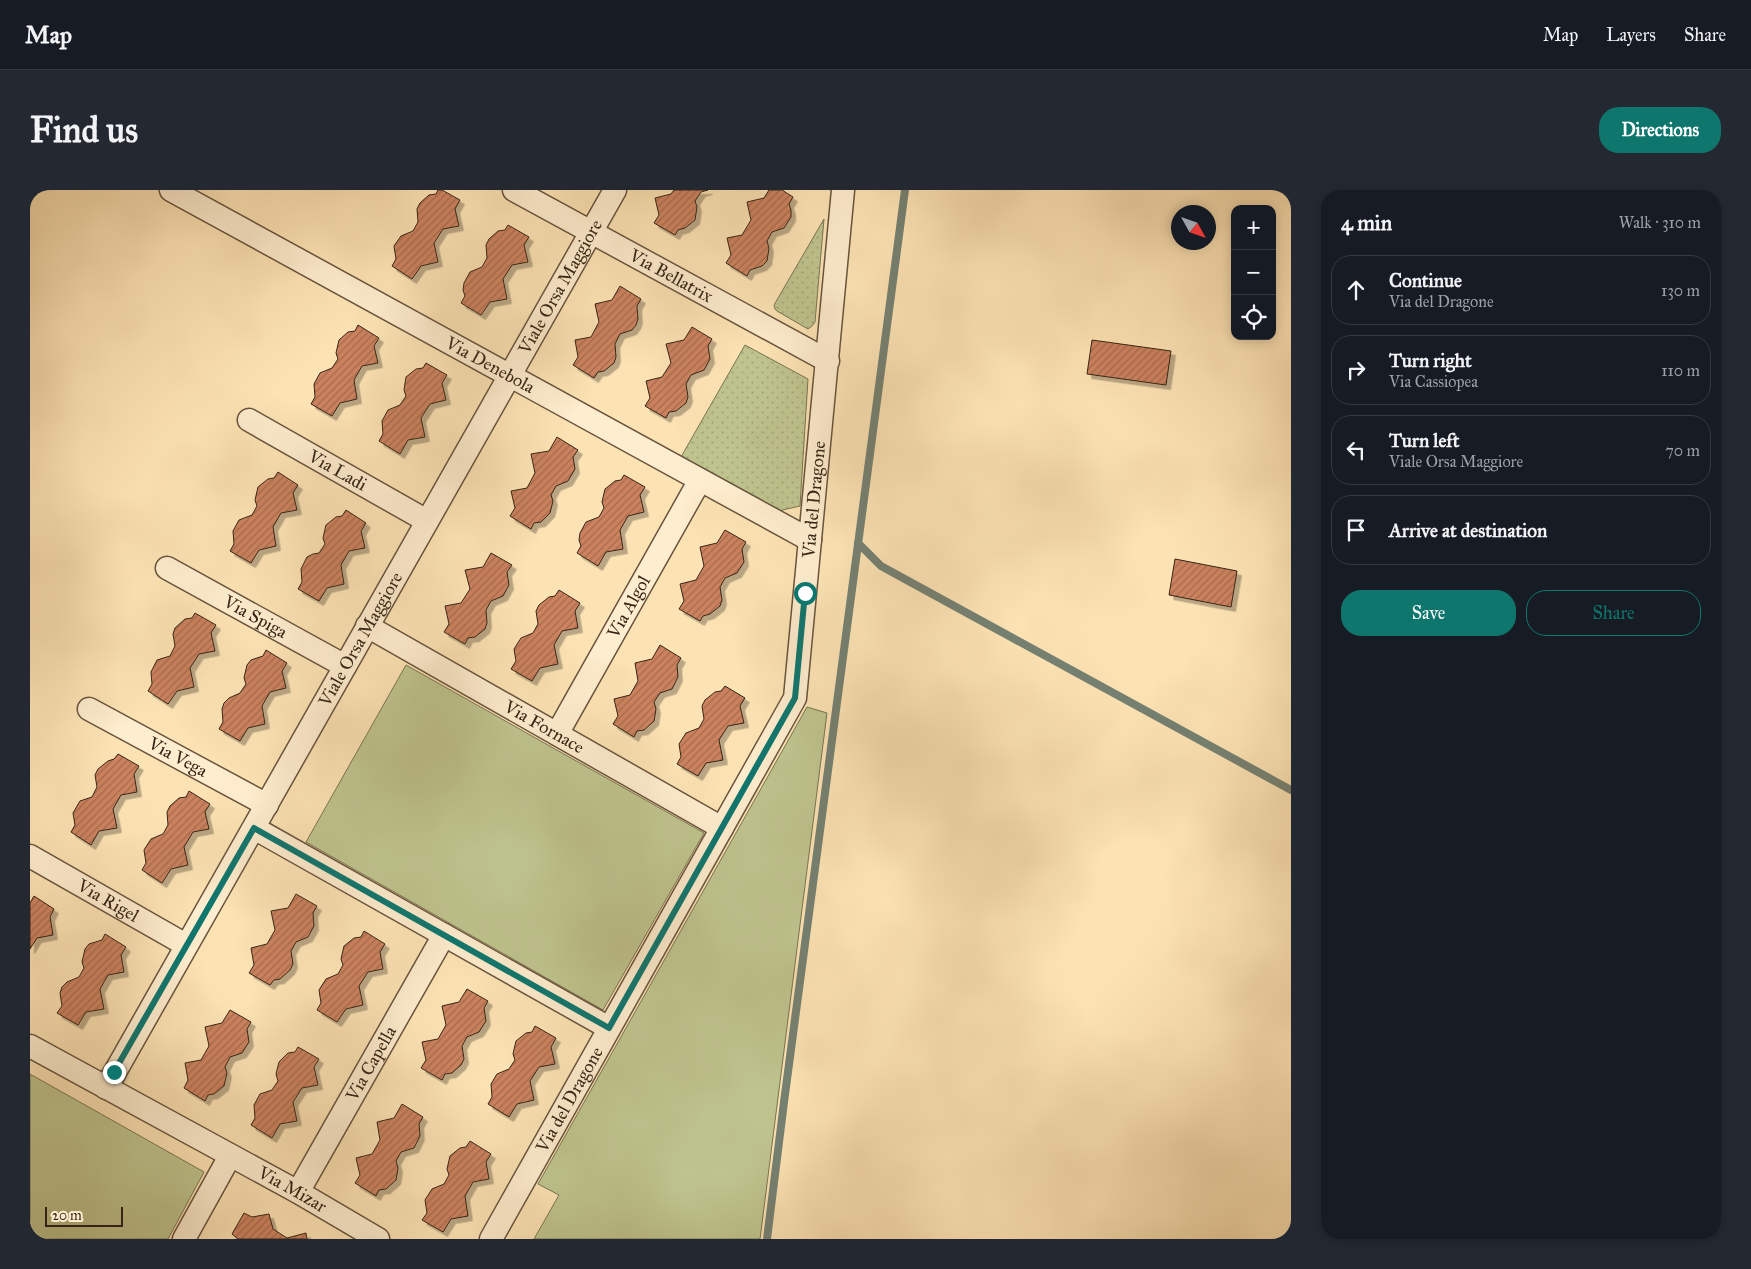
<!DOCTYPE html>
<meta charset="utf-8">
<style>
body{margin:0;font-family:"IM FELL Great Primer",serif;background:#242831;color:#f1f3f6}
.controls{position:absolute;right:15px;top:15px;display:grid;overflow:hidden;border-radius:10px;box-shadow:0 2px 12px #0003}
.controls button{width:45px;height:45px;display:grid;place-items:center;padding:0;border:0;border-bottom:1px solid #363941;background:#171b24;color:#f1f3f6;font:25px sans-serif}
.compass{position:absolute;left:1141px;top:15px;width:45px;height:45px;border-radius:50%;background:#171b24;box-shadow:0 2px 12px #0003;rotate:130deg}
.scale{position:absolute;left:15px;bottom:12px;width:78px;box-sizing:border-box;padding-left:5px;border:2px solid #362516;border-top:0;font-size:14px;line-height:18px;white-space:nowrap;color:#362516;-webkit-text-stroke:4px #feedce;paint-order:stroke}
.stop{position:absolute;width:15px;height:15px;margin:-11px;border:4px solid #0f766e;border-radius:50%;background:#fff}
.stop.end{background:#0f766e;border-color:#fff;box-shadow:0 1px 5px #0008}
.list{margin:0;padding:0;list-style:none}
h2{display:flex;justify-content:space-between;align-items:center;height:65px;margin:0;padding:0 20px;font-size:21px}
h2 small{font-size:16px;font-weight:400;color:#9ea1a6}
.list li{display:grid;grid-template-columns:32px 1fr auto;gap:15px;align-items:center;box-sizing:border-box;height:70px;margin:0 10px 10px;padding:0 10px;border:1px solid #363941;border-radius:20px}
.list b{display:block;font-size:19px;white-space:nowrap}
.list p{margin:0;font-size:16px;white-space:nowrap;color:#9ea1a6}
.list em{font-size:16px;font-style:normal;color:#9ea1a6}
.actions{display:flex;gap:10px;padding:15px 20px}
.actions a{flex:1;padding:11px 0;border:1px solid #0f766e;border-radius:20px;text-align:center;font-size:18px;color:#0f766e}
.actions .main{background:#0f766e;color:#fff}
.icon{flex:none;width:28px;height:28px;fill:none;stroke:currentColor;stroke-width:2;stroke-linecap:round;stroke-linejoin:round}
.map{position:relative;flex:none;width:1261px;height:1049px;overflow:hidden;border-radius:20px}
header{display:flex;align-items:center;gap:30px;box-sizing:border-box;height:70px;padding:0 25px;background:#171b24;border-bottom:1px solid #363941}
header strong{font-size:24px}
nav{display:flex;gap:28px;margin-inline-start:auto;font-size:18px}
.intro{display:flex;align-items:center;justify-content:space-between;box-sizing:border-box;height:120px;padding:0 30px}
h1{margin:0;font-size:35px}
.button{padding:12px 22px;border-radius:20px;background:#0f766e;color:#fff;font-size:18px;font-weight:700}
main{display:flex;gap:30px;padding:0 30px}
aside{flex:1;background:#171b24;border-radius:20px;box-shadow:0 2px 12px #0003}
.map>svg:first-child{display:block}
.green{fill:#bfc48e;stroke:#7a7452}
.park{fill:url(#park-dots);stroke:#7a7452}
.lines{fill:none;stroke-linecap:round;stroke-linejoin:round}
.stream{stroke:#758172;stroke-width:8}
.building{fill:url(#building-hatch);stroke:#362516;filter:url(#shadow)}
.minor-casing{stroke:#68543e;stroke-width:25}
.minor{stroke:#feedce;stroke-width:22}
.route{stroke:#0f766e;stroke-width:6}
.labels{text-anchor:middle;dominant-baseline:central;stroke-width:5;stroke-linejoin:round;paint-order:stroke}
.street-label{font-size:18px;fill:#362516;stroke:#feedce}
</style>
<header>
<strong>Map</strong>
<nav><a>Map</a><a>Layers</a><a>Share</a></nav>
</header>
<div class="intro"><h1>Find us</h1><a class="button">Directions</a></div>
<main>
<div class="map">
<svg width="1261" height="1049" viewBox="0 0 1261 1049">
<defs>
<pattern id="park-dots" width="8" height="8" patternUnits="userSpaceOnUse" patternTransform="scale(1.25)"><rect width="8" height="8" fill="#bfc48e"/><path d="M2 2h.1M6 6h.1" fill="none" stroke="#a5a87a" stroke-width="1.8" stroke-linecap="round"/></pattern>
<pattern id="building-hatch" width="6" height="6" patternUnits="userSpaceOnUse" patternTransform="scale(1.25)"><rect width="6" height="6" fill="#cc825f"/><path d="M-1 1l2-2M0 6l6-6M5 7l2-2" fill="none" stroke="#a66a4d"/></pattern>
<filter id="shadow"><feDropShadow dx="4.5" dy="4.5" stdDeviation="0" flood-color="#0004"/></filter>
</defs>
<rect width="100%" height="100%" fill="#fde3b4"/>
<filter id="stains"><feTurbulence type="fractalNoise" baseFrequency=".004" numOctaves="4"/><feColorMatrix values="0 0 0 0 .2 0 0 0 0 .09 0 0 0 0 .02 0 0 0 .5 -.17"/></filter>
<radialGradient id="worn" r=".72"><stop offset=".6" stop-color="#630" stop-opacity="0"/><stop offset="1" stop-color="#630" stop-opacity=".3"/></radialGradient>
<path class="green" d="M376,475l298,168 -101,177 -297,-168z
M777,517l20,6 -67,526h-226l25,-44 -21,-11z
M0,884l174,98 -36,67h-138z"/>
<path class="park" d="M794,29l-9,103 -3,4 -4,3 -31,-18 -2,-2 -1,-4z
M715,155l63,34 -8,127 -26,6 -93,-55z"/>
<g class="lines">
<path class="stream" d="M828,353l23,23 410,224
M737,1049l17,-137 121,-912"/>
</g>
<path class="building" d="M408,0h4l18,10 -5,9 4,17 -16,3 -9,14 4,19 -17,4 -9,13 -20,-13 4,-7 -2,-13 7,-10 12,-5 5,-9 -1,-13 3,-6 9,-8 7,-1z
M644,0h34l-7,2 -6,9 2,6 -2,13 -10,8 -7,2 -3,5 -21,-12 5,-8 -4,-17 16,-4z
M739,0h13l11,7 -4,7 2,6v7l-7,11 -12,4 -5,9 2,7 -2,13 -5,5 -12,4 -3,6 -21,-13 5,-8 -4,-17 15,-3 9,-15 -4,-18 17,-4z
M478,35l21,12 -5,8 4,17 -16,3 -9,14 4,20 -17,3 -9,13 -20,-12 4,-7 -2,-6 1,-7 6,-11 12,-5 5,-9 -1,-13 3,-6 9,-8 7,-1z
M590,96l21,13 -4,7 1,13 -2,6 -4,5 -12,4 -5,10 1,13 -2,6 -10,8 -6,1 -4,6 -21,-13 5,-8 -3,-17 16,-3 8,-15 -4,-18 17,-4z
M328,135l21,13 -5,8 4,17 -16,3 -8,14 3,19 -17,4 -8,13 -21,-12 4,-7 -1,-13 6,-11 12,-5 6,-9 -2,-6 3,-13 9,-8 7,-1z
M662,137l20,12 -4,7 2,13 -6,11 -13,5 -5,9 2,13 -2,6 -10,8 -7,1 -3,6 -21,-12 5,-8 -4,-17 16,-4 9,-14 -5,-19 18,-4z
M1062,150l79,11 -5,34 -79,-11z
M396,173l21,12 -5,8 4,17 -16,4 -9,14 4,19 -17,3 -8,14 -21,-13 4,-7 -1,-13 6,-11 12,-5 6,-9 -2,-6 2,-13 10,-8 7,-1z
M527,247l21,13 -5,7 2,12 -7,12 -12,5 -5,9 2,6 -3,12 -9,9 -7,1 -3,6 -21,-13 5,-8 -4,-17 16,-3 8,-15 -4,-19 18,-3z
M248,282l20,13 -5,8 4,17 -16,3 -8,14 3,19 -17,4 -8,13 -21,-12 4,-7 -1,-13 6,-11 13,-5 5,-9 -2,-6 3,-13 10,-8 6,-1z
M594,285l21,12 -5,8 4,17 -16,4 -8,14 3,19 -17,3 -8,14 -21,-13 4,-7 -2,-6 1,-7 6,-11 13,-5 5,-9 -2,-6 3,-13 10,-8 6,-1z
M316,320l20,13 -5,8 4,17 -16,3 -8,14 3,19 -17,4 -8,13 -21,-12 4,-7 -1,-13 6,-12 6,-3 6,-1 6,-9 -2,-6 3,-13 10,-8 6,-1z
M695,340l21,12 -4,7 2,13 -7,11 -12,5 -5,9 2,13 -2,6 -10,8 -7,2 -3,5 -21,-12 5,-8 -4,-17 16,-4 8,-14 -4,-19 17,-4z
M461,363l21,12 -5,7 2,13 -6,11 -12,5 -5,9 1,13 -2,6 -10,8 -7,1 -3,6 -21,-12 5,-8 -4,-18 16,-3 9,-14 -5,-19 18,-3z
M1145,369l62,12 -6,36 -62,-12z
M529,400l21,13 -5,8 3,17 -16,3 -8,14 4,19 -18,4 -8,13 -21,-12 5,-8 -2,-12 7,-11 12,-5 5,-9 -2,-13 3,-6 10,-8 6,-1z
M165,423l21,12 -5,8 4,18 -16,3 -9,14 4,19 -17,4 -9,13 -20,-13 4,-7 -1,-12 6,-12 13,-4 5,-10 -2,-12 2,-6 10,-9 7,-1z
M630,455l21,13 -4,7 1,12 -6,12 -12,4 -6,9 2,7 -2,12 -10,9 -7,1 -3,6 -21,-13 5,-8 -4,-17 16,-4 8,-14 -3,-18 17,-4z
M236,460l21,13 -5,8 4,17 -16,4 -8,14 3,18 -17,4 -8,13 -21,-12 4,-7 -1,-13 2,-6 5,-5 11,-5 6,-9 -2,-6 3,-13 4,-5 12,-4z
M695,496l20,12 -5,8 4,17 -16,3 -9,14 4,20 -17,3 -8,13 -21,-12 4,-7 -2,-13 7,-11 13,-5 5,-9 -2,-13 3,-6 10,-8 6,-1z
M88,564l21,12 -5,8 3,18 -16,3 -8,14 4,19 -18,3 -8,14 -20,-13 4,-7 -2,-12 7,-12 12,-4 5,-10 -2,-12 3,-6 10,-8 6,-2z
M159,601l21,13 -5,8 4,17 -16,3 -9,15 4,18 -17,4 -9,14 -20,-13 4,-7 -2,-13 7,-11 12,-5 5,-9 -1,-13 3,-6 9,-8 7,-1z
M266,704l21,12 -4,7 1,13 -6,11 -12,5 -5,9 2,13 -3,6 -10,9 -6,1 -4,5 -21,-12 5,-8 -3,-17 16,-4 8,-14 -4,-19 17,-3z
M4,706l20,13 -4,8 3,18 -16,3 -7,11v-46z
M334,741l21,13 -5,8 3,17 -15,3 -9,14 4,19 -17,4 -9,13 -20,-12 4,-7 -2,-13 7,-11 12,-5 5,-9 -2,-6 3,-13 10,-8 7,-1z
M75,744l21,13 -5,8 3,17 -16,3 -8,14 4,20 -18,3 -8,13 -21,-12 5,-7 -2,-13 2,-6 5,-5 12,-5 5,-9 -2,-6 3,-13 4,-5 13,-4z
M437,799l21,12 -4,7 2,13 -7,11 -12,5 -5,9 2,13 -3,6 -9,8 -7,1 -3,6 -21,-12 5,-8 -4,-18 16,-3 8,-14 -4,-19 17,-4z
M200,820l21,12 -4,7 2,13 -7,11 -12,4 -5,10 2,6 -3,13 -10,8 -6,1 -3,6 -21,-13 4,-8 -3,-17 16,-3 8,-14 -4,-19 17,-4z
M505,836l21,12 -5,9 4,17 -16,3 -9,14 4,19 -17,4 -8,13 -21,-13 4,-7 -1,-13 6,-10 12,-5 6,-9 -2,-6 3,-13 10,-8 6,-1z
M268,857l21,12 -5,8 4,18 -16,3 -9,14 4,19 -17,3 -8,14 -21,-13 4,-7 -1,-13 6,-11 12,-4 6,-9 -2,-7 3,-12 9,-9 7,-1z
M372,914l21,13 -4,7 1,12 -6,12 -13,4 -5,9 2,7 -2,12 -10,9 -7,1 -3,6 -21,-13 5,-8 -4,-17 16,-4 8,-14 -3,-18 17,-4z
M440,951l21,13 -5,8 3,17 -16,3 -8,14 3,20 -17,3 -8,13 -21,-12 5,-7 -2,-13 7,-11 12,-5 5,-9 -2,-6 3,-13 10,-8 6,-1z
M214,1023l8,4 17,-3 4,15 14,9 19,-5 1,6h-69l-6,-5z"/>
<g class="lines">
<g class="minor-casing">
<g id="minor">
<path id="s1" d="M141,0l639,350"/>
<path id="s2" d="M484,0l314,171"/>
<path id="s3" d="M219,230l178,101"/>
<path id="s4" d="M137,378l178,98"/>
<path id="s5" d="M337,436l355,202"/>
<path id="s6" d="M59,519l178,96"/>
<path id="s7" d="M527,544l143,-254"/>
<path d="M224,638l355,200"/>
<path id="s8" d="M0,666l156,89"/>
<path id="s9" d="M0,856l268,146 80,47"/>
<path id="s10" d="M76,898l509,-898"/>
<path id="s11" d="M268,1002l146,-257"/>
<path d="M154,1049l46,-83"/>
<path id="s12" d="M461,1049l304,-541 48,-508"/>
</g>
</g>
<use href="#minor" class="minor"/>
</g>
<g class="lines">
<path class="route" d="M84,882l140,-244 355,200 186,-330 10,-105"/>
</g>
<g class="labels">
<g class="street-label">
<text stroke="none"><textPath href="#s2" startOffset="179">Via Bellatrix</textPath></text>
<text stroke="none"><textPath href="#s10" startOffset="921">Viale Orsa Maggiore</textPath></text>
<text stroke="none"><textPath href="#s1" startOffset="364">Via Denebola</textPath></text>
<text stroke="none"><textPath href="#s3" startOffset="102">Via Ladi</textPath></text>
<text stroke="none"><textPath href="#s12" startOffset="820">Via del Dragone</textPath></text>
<text stroke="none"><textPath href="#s7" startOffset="146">Via Algol</textPath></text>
<text stroke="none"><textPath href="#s4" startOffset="101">Via Spiga</textPath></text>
<text stroke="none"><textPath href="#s10" startOffset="516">Viale Orsa Maggiore</textPath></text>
<text stroke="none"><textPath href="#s5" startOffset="204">Via Fornace</textPath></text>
<text stroke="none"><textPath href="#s6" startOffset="101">Via Vega</textPath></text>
<text stroke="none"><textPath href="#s8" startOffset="90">Via Rigel</textPath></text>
<text stroke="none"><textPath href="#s11" startOffset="148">Via Capella</textPath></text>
<text stroke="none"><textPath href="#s12" startOffset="160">Via del Dragone</textPath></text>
<text stroke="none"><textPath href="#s9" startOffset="299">Via Mizar</textPath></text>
</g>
</g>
<rect width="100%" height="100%" filter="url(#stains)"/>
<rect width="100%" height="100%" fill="url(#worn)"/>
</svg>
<div class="controls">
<button>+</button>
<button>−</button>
<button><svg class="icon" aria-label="locate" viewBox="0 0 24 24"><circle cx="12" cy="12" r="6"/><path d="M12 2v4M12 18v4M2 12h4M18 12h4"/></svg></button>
</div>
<svg class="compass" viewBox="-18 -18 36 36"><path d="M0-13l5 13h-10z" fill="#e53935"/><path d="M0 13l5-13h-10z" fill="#9ea1a6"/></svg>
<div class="scale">20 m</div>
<div class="stop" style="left:775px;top:403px"></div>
<div class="stop end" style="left:84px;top:882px"></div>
</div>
<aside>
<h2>4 min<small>Walk · 310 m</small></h2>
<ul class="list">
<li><svg class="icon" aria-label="ahead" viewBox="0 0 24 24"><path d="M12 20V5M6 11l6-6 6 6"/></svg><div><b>Continue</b><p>Via del Dragone</p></div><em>130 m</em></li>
<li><svg class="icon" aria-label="right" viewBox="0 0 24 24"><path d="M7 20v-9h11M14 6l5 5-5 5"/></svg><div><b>Turn right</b><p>Via Cassiopea</p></div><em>110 m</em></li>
<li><svg class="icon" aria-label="left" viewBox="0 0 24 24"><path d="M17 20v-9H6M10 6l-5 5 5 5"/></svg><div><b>Turn left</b><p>Viale Orsa Maggiore</p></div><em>70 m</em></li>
<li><svg class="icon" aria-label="arrive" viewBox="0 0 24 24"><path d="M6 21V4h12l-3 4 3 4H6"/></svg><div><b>Arrive at destination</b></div></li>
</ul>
<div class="actions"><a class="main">Save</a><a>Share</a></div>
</aside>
</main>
